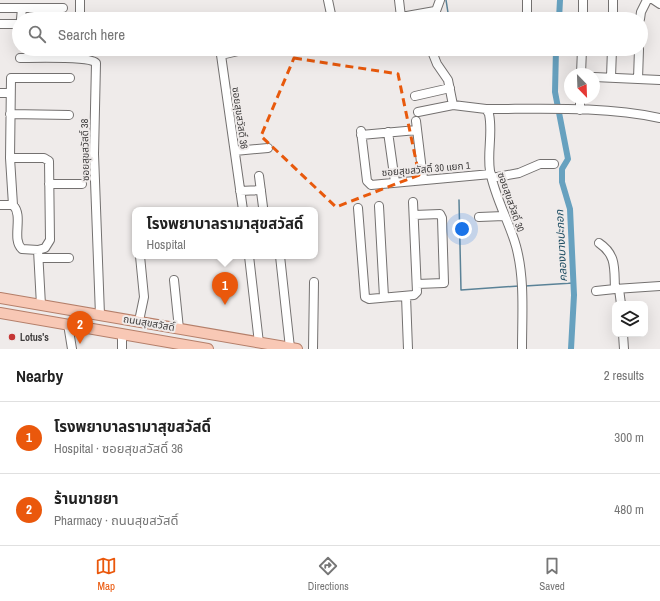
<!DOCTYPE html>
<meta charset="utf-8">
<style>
body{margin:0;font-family:"Archivo Narrow","Noto Sans Thai",sans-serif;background:#f2f2f2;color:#222}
.controls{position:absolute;right:12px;bottom:12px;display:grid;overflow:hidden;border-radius:8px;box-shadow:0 4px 16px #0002}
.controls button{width:36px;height:36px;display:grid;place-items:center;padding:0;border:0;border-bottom:1px solid #e0e0e0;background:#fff;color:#222;font:20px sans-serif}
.compass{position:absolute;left:564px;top:68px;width:36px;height:36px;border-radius:50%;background:#fff;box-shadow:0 4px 16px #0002;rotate:157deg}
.you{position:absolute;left:462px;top:229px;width:14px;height:14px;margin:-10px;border:3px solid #fff;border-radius:50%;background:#1a73e8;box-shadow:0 0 0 6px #1a73e833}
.badge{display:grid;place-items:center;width:26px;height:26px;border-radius:50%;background:#ea580c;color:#fff;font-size:13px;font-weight:700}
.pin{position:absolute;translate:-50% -33px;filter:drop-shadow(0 1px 2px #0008)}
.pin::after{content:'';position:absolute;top:21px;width:14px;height:12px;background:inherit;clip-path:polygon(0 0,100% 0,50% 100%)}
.popup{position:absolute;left:132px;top:207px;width:186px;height:52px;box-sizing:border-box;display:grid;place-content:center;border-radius:8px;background:#fff;filter:drop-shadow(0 1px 3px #0005);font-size:13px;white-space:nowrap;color:#767676}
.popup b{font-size:15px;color:#222}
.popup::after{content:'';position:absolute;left:50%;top:100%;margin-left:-8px;border:8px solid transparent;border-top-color:#fff}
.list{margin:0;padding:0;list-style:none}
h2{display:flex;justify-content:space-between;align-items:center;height:52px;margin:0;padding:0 16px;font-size:17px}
h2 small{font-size:13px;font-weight:400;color:#767676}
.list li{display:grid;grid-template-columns:26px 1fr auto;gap:12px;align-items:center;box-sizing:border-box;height:72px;padding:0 16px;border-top:1px solid #e0e0e0}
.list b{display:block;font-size:15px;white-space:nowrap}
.list p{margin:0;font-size:13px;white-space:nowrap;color:#767676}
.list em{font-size:13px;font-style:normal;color:#767676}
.icon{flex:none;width:22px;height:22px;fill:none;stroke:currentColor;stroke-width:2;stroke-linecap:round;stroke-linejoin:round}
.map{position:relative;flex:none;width:660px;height:349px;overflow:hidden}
.search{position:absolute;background:#fff;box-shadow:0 4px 16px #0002;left:12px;right:12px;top:12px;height:44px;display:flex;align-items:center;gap:10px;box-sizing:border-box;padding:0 14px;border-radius:22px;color:#767676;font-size:15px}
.sheet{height:196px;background:#fff}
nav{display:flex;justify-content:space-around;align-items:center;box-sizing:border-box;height:56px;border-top:1px solid #e0e0e0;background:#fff;font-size:11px;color:#767676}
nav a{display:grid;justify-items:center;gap:2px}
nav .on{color:#ea580c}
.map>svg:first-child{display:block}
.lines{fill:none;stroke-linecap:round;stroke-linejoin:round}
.stream{stroke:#5a8297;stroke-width:1.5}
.canal{stroke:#67a1bf;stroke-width:6}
.minor-casing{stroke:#747170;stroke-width:10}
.major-casing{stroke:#b47f6a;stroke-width:12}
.minor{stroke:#fff;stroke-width:8}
.major{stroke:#f8c8b5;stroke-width:10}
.marked{fill:none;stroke:#e8590c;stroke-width:3;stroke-dasharray:8 5;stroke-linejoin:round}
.poi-dot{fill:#c53635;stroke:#efebea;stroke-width:1.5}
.labels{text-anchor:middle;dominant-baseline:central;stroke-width:4;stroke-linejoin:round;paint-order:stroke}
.street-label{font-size:10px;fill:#3d3b3b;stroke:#efebea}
.poi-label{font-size:10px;font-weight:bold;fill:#3d3b3b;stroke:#efebea;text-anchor:start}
.water-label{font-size:11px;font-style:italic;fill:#19495f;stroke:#efebea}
</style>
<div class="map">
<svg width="660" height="349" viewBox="0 0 660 349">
<rect width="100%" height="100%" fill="#efebea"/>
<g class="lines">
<path class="stream" d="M446,0l3,19
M538,49l17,1
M459,200l2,90 58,-4
M525,286l48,-3"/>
<path class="canal" d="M559,19l1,-19
M556,49l-1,43 13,67 -6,10v13l8,27 4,86 -3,54"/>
<g class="minor-casing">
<path id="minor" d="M328,0l4,19
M399,0l2,17
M654,0l6,4
M0,8h63
M527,13v-13
M21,19l1,-11
M80,19v-19
M390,19l45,-8
M433,19l7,-19
M583,19v-19
M613,19v-19
M640,19l1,-7 6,-12
M0,24h19
M431,49l6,15 11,16 5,25 33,4 3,5c4,19 -2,38 1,57 5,27 19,50 26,75 9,33 6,69 6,103
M20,58c13,0 69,-2 76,5l-2,91 6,161
M77,58l1,-9
M581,74l1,-25
M594,77l66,3
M611,77l1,-28
M638,79l1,-30
M0,93h10
M415,96l35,-8
M486,109c58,0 118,-3 174,9
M580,110v-12
M418,112l35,-7
M10,114l59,1
M416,121l7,58
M361,131l6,50 4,4 120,-11
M388,132l7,50
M361,135l56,-5
M235,151l33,-3
M10,158h34l5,3 1,79 -5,8 -7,2 -16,-1c-11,-10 2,-33 -9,-44l-3,-47 1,-80h59
M259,176l4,31
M492,178l27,-5 21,-9h14
M49,184h33
M240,191l21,-1
M0,205h13
M379,206l5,91
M358,208l7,89 4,2 45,-4 3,-3 -4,-90
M243,210l-22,-155 26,-6
M414,215l26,-1 2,4 2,65 -27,1
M479,217l25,-1
M599,243c18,12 15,26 16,46l45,-3
M38,250l3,55
M249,256l10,87
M280,256l10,92
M39,258h30
M174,280l5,49
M619,289l2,15
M596,291l19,-2
M406,296l2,53
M139,321l5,-24 -4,-41
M68,324l4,25
M623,334l1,15
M122,349v-15
M313,349l1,-67"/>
</g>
<g class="major-casing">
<path id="major" d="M0,298l297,51
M0,313l208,36"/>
</g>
<use href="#minor" class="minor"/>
<use href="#major" class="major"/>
</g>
<path class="marked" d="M294,58l104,16 21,101 -83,32 -75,-71z"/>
<circle class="poi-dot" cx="12" cy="337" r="4"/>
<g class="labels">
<g class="street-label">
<text transform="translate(240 118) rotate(82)">ซอยสุขสวัสดิ์ 36</text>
<text transform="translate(85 150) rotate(-91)">ซอยสุขสวัสดิ์ 38</text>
<text transform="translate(426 169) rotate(-5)">ซอยสุขสวัสดิ์ 30 แยก 1</text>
<text transform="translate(511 202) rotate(71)">ซอยสุขสวัสดิ์ 30</text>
<text transform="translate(149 323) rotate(10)">ถนนสุขสวัสดิ์</text>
</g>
<g class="poi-label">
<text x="20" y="337">Lotus's</text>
</g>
<g class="water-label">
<text transform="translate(561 246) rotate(-93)">คลองบางปะกอก</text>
</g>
</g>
</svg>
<div class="controls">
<button><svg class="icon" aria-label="layers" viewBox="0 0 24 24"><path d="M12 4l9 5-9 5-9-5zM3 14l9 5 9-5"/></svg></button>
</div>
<svg class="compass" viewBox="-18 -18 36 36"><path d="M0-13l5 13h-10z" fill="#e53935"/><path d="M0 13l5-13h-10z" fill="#767676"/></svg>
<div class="you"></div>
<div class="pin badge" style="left:225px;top:305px">1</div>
<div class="popup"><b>โรงพยาบาลรามาสุขสวัสดิ์</b>Hospital</div>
<div class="pin badge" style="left:80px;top:344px">2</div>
<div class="search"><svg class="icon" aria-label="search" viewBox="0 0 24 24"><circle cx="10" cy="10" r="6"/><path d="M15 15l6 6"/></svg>Search here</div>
</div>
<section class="sheet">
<h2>Nearby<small>2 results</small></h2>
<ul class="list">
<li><span class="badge">1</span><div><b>โรงพยาบาลรามาสุขสวัสดิ์</b><p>Hospital · ซอยสุขสวัสดิ์ 36</p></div><em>300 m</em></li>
<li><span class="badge">2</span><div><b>ร้านขายยา</b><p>Pharmacy · ถนนสุขสวัสดิ์</p></div><em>480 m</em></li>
</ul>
</section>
<nav>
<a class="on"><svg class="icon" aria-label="map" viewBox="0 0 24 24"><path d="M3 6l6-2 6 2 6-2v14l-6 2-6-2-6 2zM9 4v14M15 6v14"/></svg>Map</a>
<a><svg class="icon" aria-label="directions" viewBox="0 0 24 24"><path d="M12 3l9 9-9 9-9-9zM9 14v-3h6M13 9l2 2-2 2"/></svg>Directions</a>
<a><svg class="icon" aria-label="saved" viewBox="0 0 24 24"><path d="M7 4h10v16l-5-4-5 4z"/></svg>Saved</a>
</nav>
